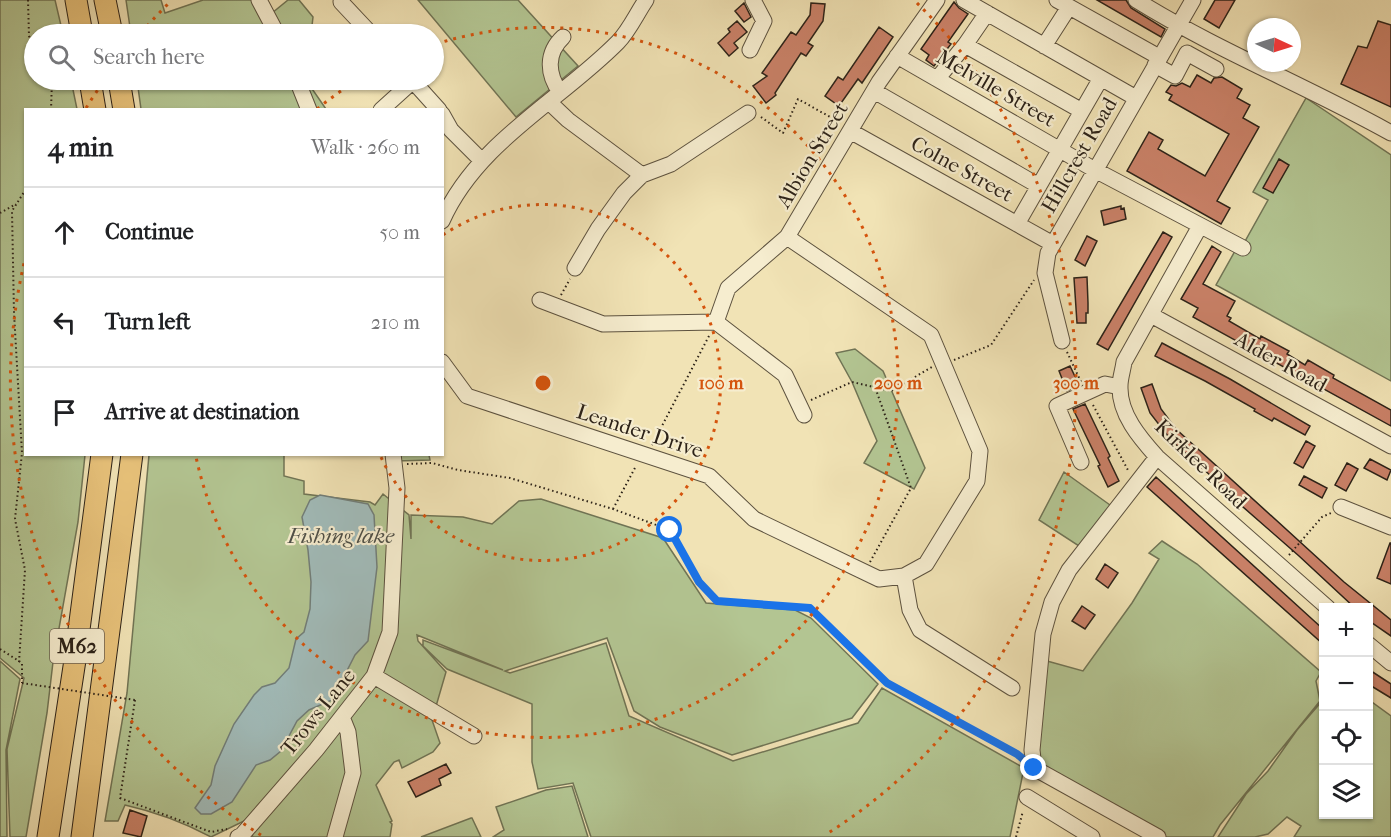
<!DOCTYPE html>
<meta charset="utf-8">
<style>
body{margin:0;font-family:"IM FELL French Canon",serif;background:#f2f2f2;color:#202124}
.controls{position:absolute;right:18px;bottom:18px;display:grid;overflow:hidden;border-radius:0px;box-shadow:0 2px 4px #0004}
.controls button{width:54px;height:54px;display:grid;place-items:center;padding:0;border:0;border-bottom:2px solid #e0e0e0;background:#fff;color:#202124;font:30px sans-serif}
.compass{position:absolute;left:1247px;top:18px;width:54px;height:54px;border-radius:50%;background:#fff;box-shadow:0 2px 4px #0004;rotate:94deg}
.stop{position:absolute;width:18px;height:18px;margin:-14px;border:4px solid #1a73e8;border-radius:50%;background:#fff}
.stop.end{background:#1a73e8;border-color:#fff;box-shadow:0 2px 6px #0008}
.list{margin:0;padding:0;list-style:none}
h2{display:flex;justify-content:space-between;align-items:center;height:78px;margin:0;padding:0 24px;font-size:26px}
h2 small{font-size:20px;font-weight:400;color:#757577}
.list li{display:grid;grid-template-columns:39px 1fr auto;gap:18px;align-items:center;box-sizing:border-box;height:90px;padding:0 24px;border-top:2px solid #e0e0e0}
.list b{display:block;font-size:22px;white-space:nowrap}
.list em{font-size:20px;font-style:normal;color:#757577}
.icon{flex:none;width:33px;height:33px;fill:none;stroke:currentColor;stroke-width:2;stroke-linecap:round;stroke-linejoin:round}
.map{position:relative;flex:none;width:1391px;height:837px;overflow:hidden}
.search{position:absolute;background:#fff;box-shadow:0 2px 4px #0004;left:24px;top:24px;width:420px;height:66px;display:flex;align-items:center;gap:15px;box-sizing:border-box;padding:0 21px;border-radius:33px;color:#757577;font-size:22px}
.panel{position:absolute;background:#fff;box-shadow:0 2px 4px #0004;left:24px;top:108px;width:420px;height:348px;border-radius:0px}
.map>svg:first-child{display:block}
.green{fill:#b3c592;stroke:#707455;stroke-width:1.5}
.water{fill:#a1bbb9;stroke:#727e79;stroke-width:1.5}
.building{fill:#ca8168;stroke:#2c2218;stroke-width:1.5}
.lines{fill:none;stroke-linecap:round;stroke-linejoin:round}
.minor-casing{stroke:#5d523f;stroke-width:17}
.highway-casing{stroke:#2c2218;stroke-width:23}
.path{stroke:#2c2218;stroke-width:2;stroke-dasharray:1.5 3;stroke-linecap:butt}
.minor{stroke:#f6edcf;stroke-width:15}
.highway{stroke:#e8c27a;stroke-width:21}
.path-bridge{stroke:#2c2218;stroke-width:2;stroke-dasharray:1.5 3;stroke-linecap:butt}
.route{stroke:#1a73e8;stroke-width:8}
.ring{fill:none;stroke:#d5540d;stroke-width:3;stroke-dasharray:3 6}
.labels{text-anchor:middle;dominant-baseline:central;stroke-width:4.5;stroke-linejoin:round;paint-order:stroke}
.shield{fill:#f6edcf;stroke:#695f4f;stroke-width:1.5}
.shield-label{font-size:20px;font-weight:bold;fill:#2c2218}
.street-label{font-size:21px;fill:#2c2218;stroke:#f6edcf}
.water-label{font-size:22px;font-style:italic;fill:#4f5048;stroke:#f6edcf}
.centre{fill:#d5540d;stroke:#f6edcf;stroke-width:3}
.ring-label{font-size:18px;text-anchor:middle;font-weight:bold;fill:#d5540d;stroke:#f6edcf;stroke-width:4.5;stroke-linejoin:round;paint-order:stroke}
</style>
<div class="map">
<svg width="1391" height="837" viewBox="0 0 1391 837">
<rect width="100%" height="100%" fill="#f1e3b5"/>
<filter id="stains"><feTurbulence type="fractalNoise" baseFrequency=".00333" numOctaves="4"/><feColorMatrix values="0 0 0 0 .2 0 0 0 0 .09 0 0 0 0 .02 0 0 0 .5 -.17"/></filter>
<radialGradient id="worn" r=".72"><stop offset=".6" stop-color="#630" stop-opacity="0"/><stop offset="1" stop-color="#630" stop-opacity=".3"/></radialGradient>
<path class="green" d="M0,0h55l8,34h-29v46h37l6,29 -51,1v344l59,1 -7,67 -25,140 -6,51 -21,124h-16l-3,-88 17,-71 -24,-20z
M126,0h35l4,13 38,-13h57l12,13 16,-13h11l14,17 -2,17h-180z
M418,0h100l60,66 -62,51z
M137,80h169l20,29h-185z
M1306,98l85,57v226l-175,-96 19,-34 9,-8 24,-43 -15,-8z
M855,349l28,22 42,97 -11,21 -50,-26 13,-22 -25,-59 -16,-29z
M149,455h135v21l20,5v13l66,8 5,3 8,-11 26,21 2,24v-24l52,2 29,7 27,-23 22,-2 122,39 43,65 89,7 16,8 67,66 -26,34 -120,37 -72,-28 -26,-16 -27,-73 -102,33 5,2 96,-30 23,73 104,45 125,-38 24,-35 142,80 -14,69h-419l-18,-54 -35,6 -6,-27v-58l-85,-35 -24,-23v-6l80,30 -86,-35 1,6 28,31 -14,48 8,23 -7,9 -31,16 -3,-8 -5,2 -18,23 16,36 -2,1 2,2 -2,13h-137l-7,-17 -35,17c-28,-15 -55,-25 -86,-32l-7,16h-13l22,-128z
M395,455h34l1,5 -34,1z
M1064,472l46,33 -1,6 -27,37 -43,-28z
M1162,541l35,23 124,108 -5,9 4,20 -100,124 -7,12h-48l-125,-70 -2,-24 9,-82 36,10 49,-68 27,-44 -10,-6z
M0,661l20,18 -14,71 1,87h-7z
M1323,700l1,114h44l1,-114 22,16v121h-97l7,-11 -14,-9 -19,17 -13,3h-37l28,-43 22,-23 29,-41z
M572,786l16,51h-95l11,-7 -8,-23 50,-17z
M472,818l9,19h-60l50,-19z"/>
<path class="water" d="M320,495l48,9 6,11 3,52 -9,74 -13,14 -23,45 -23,10 -12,11 -16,30 -11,9 -14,5 -24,37 -21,12h-10l-6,-6 16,-23 4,-19 19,-42 20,-29 8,-8 13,-4 14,-15 7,-29 8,-7 6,-23 1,-27 -3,-32 -6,-33 8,-17z"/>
<path class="building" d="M1097,0h29l5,8 34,21 -4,8z
M1215,0h20l-16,28 -15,-9z
M954,2l5,6 9,6 -20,28 3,2 -17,22 -8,-6 3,-5 -8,-6z
M744,3l7,14 -7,5 -9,-11z
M811,3l14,1 -2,17 -15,22 5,3 -7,10 -5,-3 -26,40 1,2 -10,8 -13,-17 14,-10 -5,-3 29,-41 5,3 14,-20z
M737,21l10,11 -13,11 4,5 -9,8 -11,-13 12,-11 -2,-3z
M1378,21l13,4v82l-50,-23 17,-38 9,2z
M879,27l14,10 -31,46 -4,-4 -19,27 -14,-10 13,-19 5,3z
M1197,75l14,8 3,-5 8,-1 20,12 -5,9 13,7 -7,13 16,9 -42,74 13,7 -9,16 -94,-53 22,-39 14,8 -5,9 47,27 24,-42 -60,-34 3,-5 -6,-3 5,-7 5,1 6,-3 8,4z
M1279,159l10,6 -16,28 -10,-5z
M1121,206v3l3,-1 2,11 -22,6 -3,-14z
M1163,232l9,5 -64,113 -11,-6z
M1087,236l10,5 -12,25 -10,-6z
M1212,246l9,6 -18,32 32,17 -8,15 4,2 -2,3 31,18 1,-3 28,15 -2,3 18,11 3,-5 26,15 -1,3 58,32v16l-198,-109 5,-9 -17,-9z
M1087,277l1,26v10h-2v10h-9l-3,-45z
M1162,343l68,36 80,47 -5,9 -31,-17 -2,3 -18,-10 1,-2 -50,-28 -50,-25z
M1070,366l9,19 -12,6 -8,-20z
M1152,384l9,25 15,20 168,153 47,38v16l-23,-16v-12h-13l-56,-52 -80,-70 2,-1 -50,-45 -21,-27 -9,-25z
M1085,404l25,52 -2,2 11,23 -11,6 -10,-21 2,-1 -27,-56z
M1306,441l9,5 -12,22 -9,-5z
M1370,459l21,11 -4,10 -23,-12z
M1347,463l11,6 -12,22 -11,-6z
M1304,476l23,12 -5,10 -23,-13z
M1156,477l167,152v15l-176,-157z
M1390,543h1v41l-14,-6z
M1105,564l13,9 -10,15 -12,-9z
M1082,606l13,9 -10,14 -13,-8z
M1368,669l23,15v14l-23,-14z
M446,764l5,9 -12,6 2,6 -25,12 -8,-15z
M130,810l17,6 -6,21 -18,-4z"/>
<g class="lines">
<g class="minor-casing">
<path id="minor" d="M259,0l18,34
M964,0l172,98
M1057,0l102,57
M1136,0c82,51 171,86 255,133
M341,2l30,32
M987,13l-22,32 117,66
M1044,46l25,-39
M750,50l14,-29 -11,-21
M897,56l198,114 148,78
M1155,65l20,11 12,-23 29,16
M937,79l28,-34
M297,80l12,30
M412,80l27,30
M874,91l165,95
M560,92c-13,-18 -14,-39 3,-55
M549,102l19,18 74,55
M381,110l32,-29
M442,114l9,16 30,30
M850,131l203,113
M442,221c35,-79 118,-120 176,-179 11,-11 19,-29 28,-42
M1017,224l84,-146
M1200,226l-76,136c-1,8 -4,16 -4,24 -1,28 20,52 37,71l171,151
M575,268l23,-39 26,-36 18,-18 29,-11 77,-51
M540,300l63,24 113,-2 69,53 19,40
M1151,315l240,131
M716,322l12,-34 59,-51 92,-155 58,-82
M1062,341l-17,-68 3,-20 145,-253
M442,362l25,34 242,80 45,43 125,60 25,-3 22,-12 51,-83 3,-30 -49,-116 -144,-98
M1157,457l-88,113 -17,32 -9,32 -11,116 2,18 124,69
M1081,462l-24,-56 48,-22 15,3
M1341,507l50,20
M904,576l6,34 10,20 92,58
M1368,644l23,19
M374,676l100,60
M1027,797l65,40
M238,837l4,-2 74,-85 58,-74 16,-44 7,-144 -4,-34
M335,837l18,-64 -5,-41 -6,-15"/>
</g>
<g class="highway-casing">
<path id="highway" d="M76,0l6,34
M105,0l7,34
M90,80l5,30
M119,80l5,30
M48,837l27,-177 27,-206
M82,837l50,-383"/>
</g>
<path class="path" d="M28,0l1,36 5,10
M51,110l1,-30
M761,117l22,16 15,-34 41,23
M0,213l16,-9
M561,295l9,-16
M1067,352l14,30
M954,360l37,-15 43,-65
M811,400l41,-18 39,9 41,-24
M1093,405l36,67
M652,445l57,-109
M407,464l25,-1 26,7 52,8 103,31 57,21 29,52 18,19 93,7 77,75 133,73
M613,509l23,-43
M1289,555l33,-38 9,-4
M870,562l41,-74 -36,-101
M0,649l22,14v20
M19,662l6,-92 -10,-51 7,-66 -8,-140 -2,-102 14,-22
M135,700l-15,98 91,34 16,-3
M1016,837l7,-26"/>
<use href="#minor" class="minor"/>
<use href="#highway" class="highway"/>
<path class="path-bridge" d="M22,683l113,17"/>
</g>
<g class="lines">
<path class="route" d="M670,530l29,52 18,19 93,7 77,75 130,71 17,14"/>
</g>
<g class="ring">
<path d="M443 235A178 178 0 1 1 380 455"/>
<path d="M317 109A355 355 0 0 1 358 80M436 44A355 355 0 1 1 196 457"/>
<path d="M261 835A533 533 0 0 1 25 259M86 108A533 533 0 0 1 104 81M141 33A533 533 0 0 1 169 3M917 3A533 533 0 0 1 825 835"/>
</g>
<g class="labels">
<rect class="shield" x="50" y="629" width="54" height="34" rx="4.5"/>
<g class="shield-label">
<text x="77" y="646">M62</text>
</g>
<g class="street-label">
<text transform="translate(996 88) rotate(30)">Melville Street</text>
<text transform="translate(812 155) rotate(-59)">Albion Street</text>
<text transform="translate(1079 155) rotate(-60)">Hillcrest Road</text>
<text transform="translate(962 169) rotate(29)">Colne Street</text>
<text transform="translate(1281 362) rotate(29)">Alder Road</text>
<text transform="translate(640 431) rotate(18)">Leander Drive</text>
<text transform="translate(1201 464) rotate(44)">Kirklee Road</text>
<text transform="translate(318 712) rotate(-51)">Trows Lane</text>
</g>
<g class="water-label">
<text x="341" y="536">Fishing lake</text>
</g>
</g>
<circle cx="543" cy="383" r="9" class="centre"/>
<g class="ring-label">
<text x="721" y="389">100 m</text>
<text x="898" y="389">200 m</text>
<text x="1076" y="389">300 m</text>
</g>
<rect width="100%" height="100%" filter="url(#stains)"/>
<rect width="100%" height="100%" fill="url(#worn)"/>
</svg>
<div class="controls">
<button>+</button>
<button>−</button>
<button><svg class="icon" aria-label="locate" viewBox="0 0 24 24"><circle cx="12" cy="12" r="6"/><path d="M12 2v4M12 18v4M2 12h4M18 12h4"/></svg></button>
<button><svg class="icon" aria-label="layers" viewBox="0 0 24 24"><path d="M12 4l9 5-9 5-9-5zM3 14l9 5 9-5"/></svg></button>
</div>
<svg class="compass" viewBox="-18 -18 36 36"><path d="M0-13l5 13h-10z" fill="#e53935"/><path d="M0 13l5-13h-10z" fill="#757577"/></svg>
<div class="stop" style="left:670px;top:530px"></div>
<div class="stop end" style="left:1034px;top:768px"></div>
<div class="search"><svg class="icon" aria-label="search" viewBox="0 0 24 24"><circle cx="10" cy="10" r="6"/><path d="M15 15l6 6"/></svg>Search here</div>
<section class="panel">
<h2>4 min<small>Walk · 260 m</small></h2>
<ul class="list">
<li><svg class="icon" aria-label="ahead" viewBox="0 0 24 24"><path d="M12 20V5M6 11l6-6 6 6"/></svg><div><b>Continue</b></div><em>50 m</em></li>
<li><svg class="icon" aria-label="left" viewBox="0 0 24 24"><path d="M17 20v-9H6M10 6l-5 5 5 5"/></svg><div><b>Turn left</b></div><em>210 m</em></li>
<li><svg class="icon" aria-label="arrive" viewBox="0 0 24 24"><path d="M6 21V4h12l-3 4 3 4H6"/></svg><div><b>Arrive at destination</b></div></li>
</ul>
</section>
</div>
